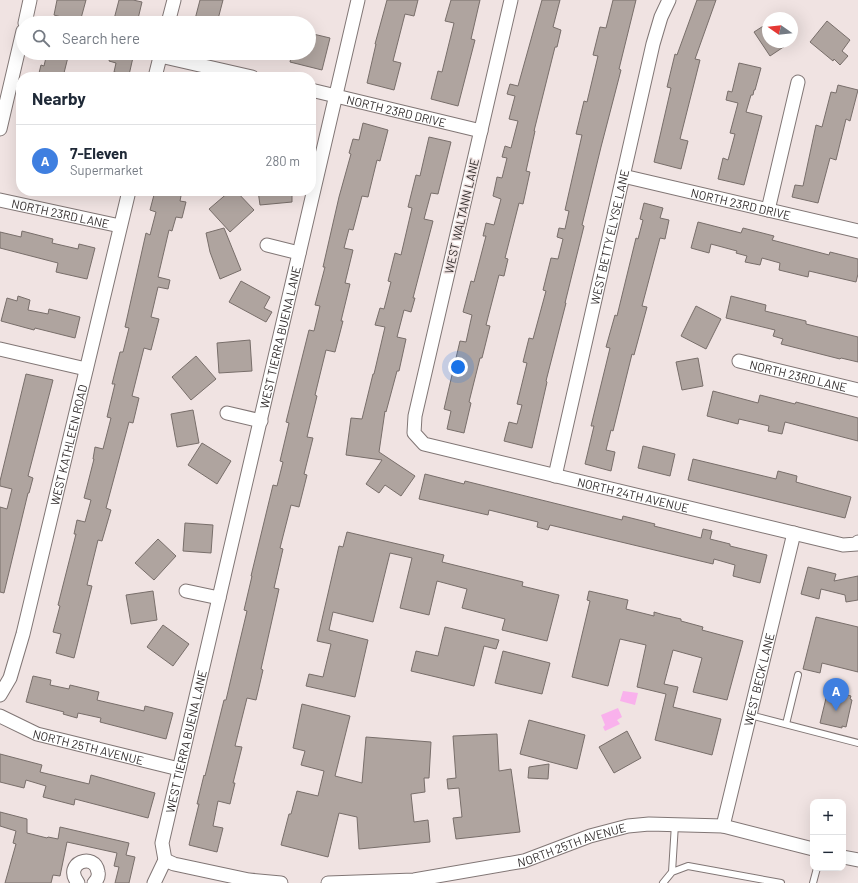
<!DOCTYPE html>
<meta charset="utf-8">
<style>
body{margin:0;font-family:Barlow,sans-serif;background:#f2f2f3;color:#1f2937}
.controls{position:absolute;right:12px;bottom:12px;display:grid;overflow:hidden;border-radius:8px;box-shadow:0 4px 16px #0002}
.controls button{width:36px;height:36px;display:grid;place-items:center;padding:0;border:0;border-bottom:1px solid #e0e1e3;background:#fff;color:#1f2937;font:20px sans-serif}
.compass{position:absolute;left:762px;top:12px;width:36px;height:36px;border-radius:50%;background:#fff;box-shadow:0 4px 16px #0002;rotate:284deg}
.you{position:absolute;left:458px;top:367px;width:14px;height:14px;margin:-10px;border:3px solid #fff;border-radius:50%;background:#1a73e8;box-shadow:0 0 0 6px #1a73e833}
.badge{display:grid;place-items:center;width:26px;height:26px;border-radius:50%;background:#111827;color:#fff;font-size:13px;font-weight:700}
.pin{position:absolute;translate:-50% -33px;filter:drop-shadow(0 1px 2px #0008)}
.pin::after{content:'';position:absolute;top:21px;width:14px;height:12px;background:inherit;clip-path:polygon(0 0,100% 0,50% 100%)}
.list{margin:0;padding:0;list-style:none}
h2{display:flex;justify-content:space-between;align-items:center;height:52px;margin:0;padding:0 16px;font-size:17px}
h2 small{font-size:13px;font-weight:400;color:#747a83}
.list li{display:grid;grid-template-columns:26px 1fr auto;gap:12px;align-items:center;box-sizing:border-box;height:72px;padding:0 16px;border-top:1px solid #e0e1e3}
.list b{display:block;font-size:15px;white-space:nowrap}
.list p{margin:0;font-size:13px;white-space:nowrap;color:#747a83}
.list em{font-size:13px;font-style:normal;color:#747a83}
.icon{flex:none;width:22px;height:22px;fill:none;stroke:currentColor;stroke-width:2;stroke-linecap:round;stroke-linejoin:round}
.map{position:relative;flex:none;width:858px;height:883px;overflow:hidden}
.search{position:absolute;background:#fff;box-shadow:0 4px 16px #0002;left:16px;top:16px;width:300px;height:44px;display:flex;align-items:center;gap:10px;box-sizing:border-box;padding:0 14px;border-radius:22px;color:#747a83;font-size:15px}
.panel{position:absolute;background:#fff;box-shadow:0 4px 16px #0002;left:16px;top:72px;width:300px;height:124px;border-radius:16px}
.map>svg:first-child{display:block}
.water{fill:#f9b1ec}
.building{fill:#afa49f;stroke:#786e6a}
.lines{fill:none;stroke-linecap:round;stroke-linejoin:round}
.service-casing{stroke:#817675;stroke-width:8}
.minor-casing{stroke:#817675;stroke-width:15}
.service{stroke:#fff;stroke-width:6}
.minor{stroke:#fff;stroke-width:13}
.labels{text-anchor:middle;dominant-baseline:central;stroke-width:3;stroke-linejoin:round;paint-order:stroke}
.street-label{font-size:12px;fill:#322d2d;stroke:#f0e3e2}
</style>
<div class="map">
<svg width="858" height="883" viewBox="0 0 858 883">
<rect width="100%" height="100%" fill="#f0e3e2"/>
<path class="water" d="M623,691l15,2 -3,12 -15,-4z
M618,708l4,9 -5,3 3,4 -15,7 -2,-4 2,-2 -4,-10z"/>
<path class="building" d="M57,0h29l-6,22 -26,-7z
M119,0h14l9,2 -5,21h-24z
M200,0h23l-6,23h-23z
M387,0h31l-4,16 -9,-2 -12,47 8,2 -7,27 -27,-7 9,-39h-1z
M451,0h29l-9,39 4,1 -17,66 -27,-7 7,-28 4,1 12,-49 -9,-2z
M542,0h18l-7,27 8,3 -4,17h-2l-21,84h1l-9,40 4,1 -7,32 -4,-1 -14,55 3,1 -4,17 -5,-1 -13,50 4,1 -8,32h-2l-11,44 2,1 -7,30 -17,-4 4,-18 -7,-2 16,-68 6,1 6,-27 -9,-3 8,-31 3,1 12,-46h-3l3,-13 8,2 7,-26 -8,-3 4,-19 5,1 5,-20 -5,-1 3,-11 6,2 7,-27 -9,-2 6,-23 -8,-2 3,-10 8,2z
M613,0h23l-17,69 2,1 -20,77 -19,78 2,1 -19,77h1l-20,78 1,1 -15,66 -28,-7 5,-19 8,2 5,-19 -5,-1 10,-41 -4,-1 6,-24 4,1 13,-48 -3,-1 8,-32 7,1 5,-20 -6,-2 2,-9 6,1 4,-18 -4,-1 17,-75 -6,-1 8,-33 3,1 11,-46 -5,-1 7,-28 6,1z
M697,0h19l-21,59 5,1 -20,79 8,2 -7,28 -27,-7 17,-74 -4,-1 8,-33 2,1z
M827,21l23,19 -8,11 6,5 -8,9 -6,-6 -1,2 -23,-19z
M768,23v19h23l-21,14 -16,-24z
M309,33l21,5 -8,32 -32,-8 2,-9h17z
M47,53h22l-6,24h-25l3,-12 3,1z
M111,53h23l-5,22 -15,-3 2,-9 -7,-2z
M739,63l22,5 -6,22h-1l-1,5h-2l-5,17 16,4 -18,69 -26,-6 5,-21 5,2 7,-26 -5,-1 8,-30 -12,-3 2,-9 4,1z
M838,85l20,5 -8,31 -4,-2 -10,41 -6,-2 -12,45 -26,-6 3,-12 8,1 13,-61 6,2 9,-35 5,1z
M363,123l25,7 -8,31 -3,-1 -9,37 -6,-1 -9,34 -4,-1 -5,19 9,2 -8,33 5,1 -9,37h2l-8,31 -9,-2 -11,45 2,1 -10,41 6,1 -9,36 3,1 -8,32 -8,-2 -11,43 3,1 -9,39 5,1 -18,80 2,1 -7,30 -9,-2 -12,48 7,1 -9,36h2l-5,21 -12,-3 -5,25 10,2 -6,24 -28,-7 10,-41h-2l7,-29 1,1 19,-76h2l11,-47 10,-42 -3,-1 8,-34h-1l22,-91 4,1 6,-24 -3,-1 9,-38 -3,-1 23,-92 5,1 6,-25 -5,-1 10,-38h-2l16,-70 12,-43 -2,-1 4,-14 6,1z
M429,137l22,5 -13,52 -7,-1 -7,26 9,2 -20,77h2l-4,14 -7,-2 -7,27 9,2 -7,32h-2l-11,41 -1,-1 -6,41 36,24 -14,20 -16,-11 -6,8 -13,-9 16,-24 -36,-5 5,-37 11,1 11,-45h1l11,-47 -10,-2 5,-17 4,1 7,-27 -3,-1 7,-28 6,2 11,-47 -4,-1 8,-32 4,1z
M155,191h27l-2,10 6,1 -4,16 -6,-1 -4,14 -3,-1 -11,47 12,3 -2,9 -10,-2 -7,30 8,2 -8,31 -7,-2 -12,48 7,2 -6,25 -4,-1 -23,86 5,2 -9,31 -4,-1 -11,45 5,1 -18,72 -18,-5 5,-19 -8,-2 7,-26 -2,-1 18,-71h-2l3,-14 8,2 6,-22 -7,-2 10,-39h-1l2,-12 8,2 8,-31 -4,-1 8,-33h-3l8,-32h3l6,-24 -4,-1 21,-94 4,2 6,-23 -6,-2z
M230,191h6l18,19 -24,22 -21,-23z
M258,191h34v11l-32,3z
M644,203l19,5 -3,10 9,2 -4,19 -5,-1 -18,68 5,1 -13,48 -2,-1 -19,77 -2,-1 -5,20 9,2 -4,19 -26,-7 9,-38h-3l19,-78 -4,-1 9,-32 2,1 19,-78 2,1 5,-19 -3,-1z
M698,222l43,11 2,-5 31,8 -2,4 57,15 1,-3 28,7v15l-2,8 -47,-11 -1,6 -29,-7 1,-7 -18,-5 -2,7 -15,-3 2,-6 -11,-3 1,-2 -26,-7 -2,9 -18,-5z
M224,228l17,42 -21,9 -10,-27 -4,-19z
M22,231l31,8 -1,4 26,6 1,-5 16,4 -8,31 -31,-7 2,-9 -58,-15v-16l21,5z
M241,281l29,16 -6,11 8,4 -6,10 -37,-20z
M18,296l12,4 -2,10 20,4 1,-5 31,8 -5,21 -40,-10 -1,2 -33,-9 6,-23 10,3z
M731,296l35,9 -1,6 41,10v3l52,13v25l-17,-4 -1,1 -59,-15 2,-5 -10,-3 2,-6 -49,-12z
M696,306l25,13 -15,30 -25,-13z
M250,340l2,31 -33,2 -2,-30z
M196,356l20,23 -25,21 -19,-23z
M698,358l5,28 -21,4 -6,-28z
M26,374l27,6 -25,96 5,2 -4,15h-1l-24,100 -4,-1v-85l7,2 5,-20 -12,-3v-5z
M713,391l45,12 2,-8 35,9 1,-2 62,16v23l-73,-19 -3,12 -14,-3 1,-5 -30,-7 -1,5 -31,-8z
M193,410l6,33 -22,4 -6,-33z
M202,443l29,18 -14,23 -29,-19z
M643,446l32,8 -5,22 -32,-8z
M693,459l83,20 2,-8 19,5 -1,6 55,15 -6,21 -157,-38z
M425,474l39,10 1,-3 157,39 1,-4 32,8 -1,2 47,12 2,-9 9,2 -2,8 20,5v2l37,9 -7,28 -27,-7 2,-11 -21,-6 -1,5 -163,-39 -2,5 -11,-3 1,-5 -49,-12 -1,5 -69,-16z
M185,523l28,2 -2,28 -28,-2z
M347,532l97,23 -2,7 81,20 -1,4 37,9 -12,46 -45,-11 3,-11 -43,-11 5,-19 -30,-8 -8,34 -29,-7 12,-50 -22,-5 -17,69 -40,-10 -4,18 39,10 -13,57 -49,-11 3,-12 14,3 8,-33 -14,-3 22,-95 4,1z
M158,539l18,17 -22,24 -19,-17z
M808,567l28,7 -2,7 24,-5v24l-12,2 -1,-7 -24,-6 -2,10 -18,-5z
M153,591l4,29 -26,4 -5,-29z
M589,591l39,9 -2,9 28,7v-4l10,3 17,4v2l22,6 -1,3 41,11 -16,59 -34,-8 9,-34 -29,-8 -9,34 14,3 -5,20 48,12 -9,36 -57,-15 11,-46 -29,-7 9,-42 -26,-6 -12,47 -36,-9 18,-76 -3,-1z
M816,617l42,10v45l-36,-9 -2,10 -17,-4z
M163,625l26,19 -16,22 -26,-19z
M445,627l54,13 -3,9 -12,-3 -10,40 -63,-15 5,-20 22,5z
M503,651l47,12 -8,31 -47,-11z
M33,676l18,4 -1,5 19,4 1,-4 29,7 -2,8 47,11 1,-5 28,7 -7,26 -66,-17 1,-4 -23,-5 -1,5 -14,-4 1,-2 -38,-10z
M828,690l23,6 -1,3 2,1 -6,27 -4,-1v2l-22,-5z
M302,704l48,12 -15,60 27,7 4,-46 65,5 -2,36h-5l1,14 -14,2 3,28 14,-2 2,22 -71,7 -2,-32 -18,-4 -11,44 -47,-12 8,-31h2l6,-23 21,5 6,-25 -23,-6 4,-14 -12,-3z
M529,720l56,15 -8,34 -57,-15z
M627,731l14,27 -27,15 -15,-26z
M497,734l2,37 12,-2 9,63 -64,7 -3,-21 9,-1 -3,-29 -11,1 -1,-10 9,-1 -3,-42z
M0,754l42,11 -2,7 49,12 2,-9 64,18 -7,25 -73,-19 -1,6 -31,-8 3,-11 -20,-6 -2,8 -24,-6z
M549,764l-1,15 -20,-1 1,-11z
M0,812l27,7v14l20,5 1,-1 10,2 2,-12 69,16 -3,12 9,2 -6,26h-14l4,-16 -5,-1 3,-13 -50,-11 -7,34 -7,-1 -2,8h-46l11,-39 -3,-1 3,-12 -16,-5z"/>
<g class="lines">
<g class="service-casing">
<path id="service" d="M750,715l108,28
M786,724l12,-49
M672,872l3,-48
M663,883l9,-11 16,-6 93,17
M813,883l4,-15"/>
</g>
<g class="minor-casing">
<g id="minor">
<path id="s1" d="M511,0l-96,416 -1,17 10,11 419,101 14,-1 1,-2"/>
<path d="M25,23l5,-23"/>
<path d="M168,23l6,-23"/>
<path d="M160,56l92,21"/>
<path d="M155,77l6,-24"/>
<path id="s2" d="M311,90l170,41"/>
<path d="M0,129l23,-98"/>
<path id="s3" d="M623,176l235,55"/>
<path id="s4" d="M0,200l120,26"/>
<path d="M768,210l30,-128"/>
<path d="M267,245l32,8"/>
<path d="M0,349l86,20"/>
<path id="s5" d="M739,361l119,29"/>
<path d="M227,413l34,8"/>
<path id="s6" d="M555,476l98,-432 8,-27 8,-17"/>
<path d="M186,591l33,7"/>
<path id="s7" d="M0,695l10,-17 13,-44 106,-443"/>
<path id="s8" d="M0,716l37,18 142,35"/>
<path id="s9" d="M723,826l71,-293"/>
<path d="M843,857l15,3"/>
<path d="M165,860l9,4 75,16 32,3"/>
<path d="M78,883c-16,-20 17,-32 20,-11 1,4 -1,8 -4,11"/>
<path id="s10" d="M154,883l11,-23 -3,-17 196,-843"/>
<path id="s11" d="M328,883l86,-3 110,-19 66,-25 38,-10 21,-2 74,2 90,23"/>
</g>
</g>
<use href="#service" class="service"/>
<use href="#minor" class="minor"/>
</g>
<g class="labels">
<g class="street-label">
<text stroke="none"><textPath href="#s2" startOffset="88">NORTH 23RD DRIVE</textPath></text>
<text stroke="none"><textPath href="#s3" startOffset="121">NORTH 23RD DRIVE</textPath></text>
<text stroke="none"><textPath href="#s4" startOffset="62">NORTH 23RD LANE</textPath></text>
<text transform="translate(461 216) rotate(-77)">WEST WALTANN LANE</text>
<text stroke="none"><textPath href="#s6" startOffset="245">WEST BETTY ELYSE LANE</textPath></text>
<text stroke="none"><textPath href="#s10" startOffset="562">WEST TIERRA BUENA LANE</textPath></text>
<text stroke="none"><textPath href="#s5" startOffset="61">NORTH 23RD LANE</textPath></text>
<text stroke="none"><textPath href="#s7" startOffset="260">WEST KATHLEEN ROAD</textPath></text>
<text stroke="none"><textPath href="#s1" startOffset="674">NORTH 24TH AVENUE</textPath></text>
<text stroke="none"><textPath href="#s9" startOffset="151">WEST BECK LANE</textPath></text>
<text stroke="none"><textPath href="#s10" startOffset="147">WEST TIERRA BUENA LANE</textPath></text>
<text stroke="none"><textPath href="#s8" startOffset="94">NORTH 25TH AVENUE</textPath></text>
<text stroke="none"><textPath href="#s11" startOffset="248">NORTH 25TH AVENUE</textPath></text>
</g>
</g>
</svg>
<div class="controls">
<button>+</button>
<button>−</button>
</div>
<svg class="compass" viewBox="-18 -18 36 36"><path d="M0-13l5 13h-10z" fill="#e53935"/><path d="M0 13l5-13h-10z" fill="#747a83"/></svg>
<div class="you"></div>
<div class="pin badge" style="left:836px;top:711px;background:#3f7fe0">A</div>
<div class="search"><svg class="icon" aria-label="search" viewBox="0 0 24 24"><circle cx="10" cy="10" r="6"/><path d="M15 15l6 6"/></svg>Search here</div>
<section class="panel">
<h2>Nearby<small></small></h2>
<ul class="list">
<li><span class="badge" style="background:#3f7fe0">A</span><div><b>7-Eleven</b><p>Supermarket</p></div><em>280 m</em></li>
</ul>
</section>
</div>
